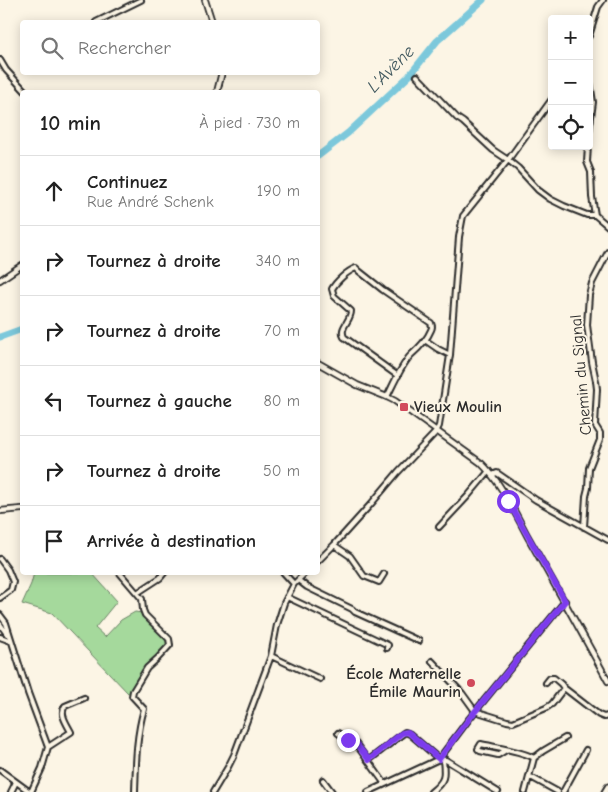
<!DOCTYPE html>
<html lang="fr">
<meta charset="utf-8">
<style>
body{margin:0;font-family:"Comic Neue",sans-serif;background:#f6f6f6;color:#222}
.controls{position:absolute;right:15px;top:15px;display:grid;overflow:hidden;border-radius:5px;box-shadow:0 2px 12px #0003}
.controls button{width:45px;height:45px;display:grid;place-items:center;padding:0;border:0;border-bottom:1px solid #e0e0e0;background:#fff;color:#222;font:25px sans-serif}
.stop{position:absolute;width:15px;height:15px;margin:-11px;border:4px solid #7c3aed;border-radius:50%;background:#fff}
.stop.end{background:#7c3aed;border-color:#fff;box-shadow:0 1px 5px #0008}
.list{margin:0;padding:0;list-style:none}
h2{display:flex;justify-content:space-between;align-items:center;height:65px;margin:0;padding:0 20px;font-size:21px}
h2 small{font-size:16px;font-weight:400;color:#767676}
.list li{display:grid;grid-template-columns:32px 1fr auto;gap:15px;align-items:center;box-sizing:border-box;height:70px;padding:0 20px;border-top:1px solid #e0e0e0}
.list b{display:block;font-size:19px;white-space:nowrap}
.list p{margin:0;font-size:16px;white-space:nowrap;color:#767676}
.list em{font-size:16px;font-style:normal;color:#767676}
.icon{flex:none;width:28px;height:28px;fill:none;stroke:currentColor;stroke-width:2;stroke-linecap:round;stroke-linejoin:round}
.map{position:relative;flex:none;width:608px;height:792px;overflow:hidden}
.search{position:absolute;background:#fff;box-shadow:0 2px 12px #0003;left:20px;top:20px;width:300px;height:55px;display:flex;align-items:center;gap:12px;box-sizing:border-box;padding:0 18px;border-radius:5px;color:#767676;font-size:19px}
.panel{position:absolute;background:#fff;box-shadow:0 2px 12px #0003;left:20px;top:90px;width:300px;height:485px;border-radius:5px}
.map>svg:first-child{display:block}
.green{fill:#a5d99c;stroke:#688264}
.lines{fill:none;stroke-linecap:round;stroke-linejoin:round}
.river{stroke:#7cc8db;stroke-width:7}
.minor-casing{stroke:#2b2b2b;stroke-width:8}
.tertiary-casing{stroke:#2b2b2b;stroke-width:8}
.secondary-casing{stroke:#2b2b2b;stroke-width:9}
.minor{stroke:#fcf5e5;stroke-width:4}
.tertiary{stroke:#fcf5e5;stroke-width:4.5}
.secondary{stroke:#fcf5e5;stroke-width:5}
.route{stroke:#7c3aed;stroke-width:6}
.poi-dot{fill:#d1495b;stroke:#fcf5e5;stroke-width:2}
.labels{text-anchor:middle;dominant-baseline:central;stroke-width:4;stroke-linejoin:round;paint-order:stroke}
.street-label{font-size:16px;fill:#2b2b2b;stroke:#fcf5e5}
.poi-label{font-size:16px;font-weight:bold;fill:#2b2b2b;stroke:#fcf5e5;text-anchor:start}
.water-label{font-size:18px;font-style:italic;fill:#435a60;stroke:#fcf5e5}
</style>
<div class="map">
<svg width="608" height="792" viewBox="0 0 608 792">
<rect width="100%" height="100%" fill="#fcf5e5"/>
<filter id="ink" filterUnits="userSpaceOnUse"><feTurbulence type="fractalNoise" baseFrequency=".02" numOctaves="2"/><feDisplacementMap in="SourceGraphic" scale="10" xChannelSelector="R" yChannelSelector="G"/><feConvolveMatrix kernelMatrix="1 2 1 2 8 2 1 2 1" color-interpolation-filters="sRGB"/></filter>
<g filter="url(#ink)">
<path class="green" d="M34,573h58l25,28 -22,27 10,9 16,-17 14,-8 7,1 24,25 2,6 -32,36 -3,13h-5l-76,-80 -30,-9 9,-20z"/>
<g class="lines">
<path class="river" d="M318,156l30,-23 61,-57 28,-35 46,-41
M0,337l22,-8"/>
<g class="minor-casing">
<path id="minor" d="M96,22l45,-22
M589,36l9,-29 5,-7
M0,60l6,10 20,22
M417,76l40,42 6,4 30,28 15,10 10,8 20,22 12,9 14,7 23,9h8l13,11
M589,76l4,26 -4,30
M588,146l-1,16 4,10 1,25 3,18
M425,340l13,9 12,6
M387,397c6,-12 15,-33 24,-42 8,-7 16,-15 20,-25 2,-4 1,-3 0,-7l-48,-33 -24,-19 -3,-3c-9,3 -20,14 -24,21l2,7 17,15c0,10 -12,16 -7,26l54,39
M492,475l5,-2 39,27 72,40
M439,527l29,-31 21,-25
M584,527l2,-31 2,-8 1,-20 11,-28v-7l-5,-8 2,-36 -1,-8 -4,-19 -5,-37 2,-30 3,-12 16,-31
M334,545l16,11 14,20 15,6 5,-8
M0,559l8,11 5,12 -2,8 -11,8
M318,561l16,-16 37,-41 27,-32 38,-40 3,-6 11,-71 9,-118 4,-21 45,-56 44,-61
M119,572l23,27 1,11 2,5 24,24 1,6 -12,13 -11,10 -14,23 -1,5 12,13c-8,28 -8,54 -9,83
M283,572l11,12
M298,580l9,7 6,3 39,19 3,3 64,29
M137,593l23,-15 5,-6
M287,597l101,48 -1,3
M0,615l6,8 22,70 20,54 -6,21 -11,24
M0,624l7,10
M0,637l11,4
M271,656l49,23
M432,661l30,32 13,18
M546,683l4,-5h4l7,6 3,4 35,27 5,2 4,-1
M475,711l32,10 6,1 33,-14 6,-4 12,-16
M338,733l10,7 8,4 29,40
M48,747l23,-15c-4,-8 -12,-18 -6,-26l19,-8
M506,750l-8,5 -18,-4 -2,-2 3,-5c13,3 42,7 53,14
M369,760l36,-28 5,2 29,25 30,-40 96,-118
M0,770l30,22
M529,776l29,16
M323,780l9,12
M11,792l5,-10
M213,792l15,-25 6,-12 37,-99 6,-31 7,-22 10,-19 12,-12
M368,792l71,-33 7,1 52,32
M431,792c14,-11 14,-15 12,-32
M525,792l9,-34 9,-7 22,-13
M563,792l23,-42"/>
</g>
<g class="tertiary-casing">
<path id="tertiary" d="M205,0l7,22
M217,92l5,-20
M0,280l22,-15
M318,363l39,22 30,12 8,4 86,62c20,19 34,50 47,74 27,48 54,96 80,144
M0,511l22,-2"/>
</g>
<g class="secondary-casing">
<path id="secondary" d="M605,792l3,-5"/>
</g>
<use href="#minor" class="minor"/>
<use href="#tertiary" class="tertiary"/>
<use href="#secondary" class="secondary"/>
</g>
</g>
<g class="lines" filter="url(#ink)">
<path class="route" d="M348,740l8,4 13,16 33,-27 6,-1 31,27 30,-40 96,-118 -57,-100"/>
</g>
<g class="poi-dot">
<rect x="399" y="402" width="10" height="10" rx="2.5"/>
<circle cx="471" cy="683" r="5"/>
</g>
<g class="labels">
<g class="street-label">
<text transform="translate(581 375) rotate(-95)">Chemin du Signal</text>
</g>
<g class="poi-label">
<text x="414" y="407">Vieux Moulin</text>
<text x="461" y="674" text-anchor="end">École Maternelle<tspan x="461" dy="18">Émile Maurin</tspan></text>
</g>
<g class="water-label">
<text transform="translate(391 69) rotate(-45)">L'Avène</text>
</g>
</g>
</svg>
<div class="controls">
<button>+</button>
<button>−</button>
<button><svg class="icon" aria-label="locate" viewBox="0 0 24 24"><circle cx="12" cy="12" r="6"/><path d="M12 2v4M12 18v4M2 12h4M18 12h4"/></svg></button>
</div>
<div class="stop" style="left:508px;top:501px"></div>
<div class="stop end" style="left:348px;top:740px"></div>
<div class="search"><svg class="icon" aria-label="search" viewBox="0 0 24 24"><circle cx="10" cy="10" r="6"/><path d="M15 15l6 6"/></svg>Rechercher</div>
<section class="panel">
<h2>10 min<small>À pied · 730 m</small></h2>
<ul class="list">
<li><svg class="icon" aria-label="ahead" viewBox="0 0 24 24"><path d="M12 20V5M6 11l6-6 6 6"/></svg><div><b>Continuez</b><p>Rue André Schenk</p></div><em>190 m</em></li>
<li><svg class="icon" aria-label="right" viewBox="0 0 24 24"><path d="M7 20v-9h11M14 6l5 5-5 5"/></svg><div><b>Tournez à droite</b></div><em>340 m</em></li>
<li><svg class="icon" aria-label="right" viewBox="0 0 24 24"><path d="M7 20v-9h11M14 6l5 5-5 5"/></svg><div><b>Tournez à droite</b></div><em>70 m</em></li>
<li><svg class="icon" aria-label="left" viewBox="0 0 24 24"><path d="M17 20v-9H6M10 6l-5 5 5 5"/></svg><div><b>Tournez à gauche</b></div><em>80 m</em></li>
<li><svg class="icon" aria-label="right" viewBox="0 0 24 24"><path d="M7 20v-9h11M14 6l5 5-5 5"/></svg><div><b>Tournez à droite</b></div><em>50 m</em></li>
<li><svg class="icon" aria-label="arrive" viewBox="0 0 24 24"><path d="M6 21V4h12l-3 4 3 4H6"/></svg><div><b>Arrivée à destination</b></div></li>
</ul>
</section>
</div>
